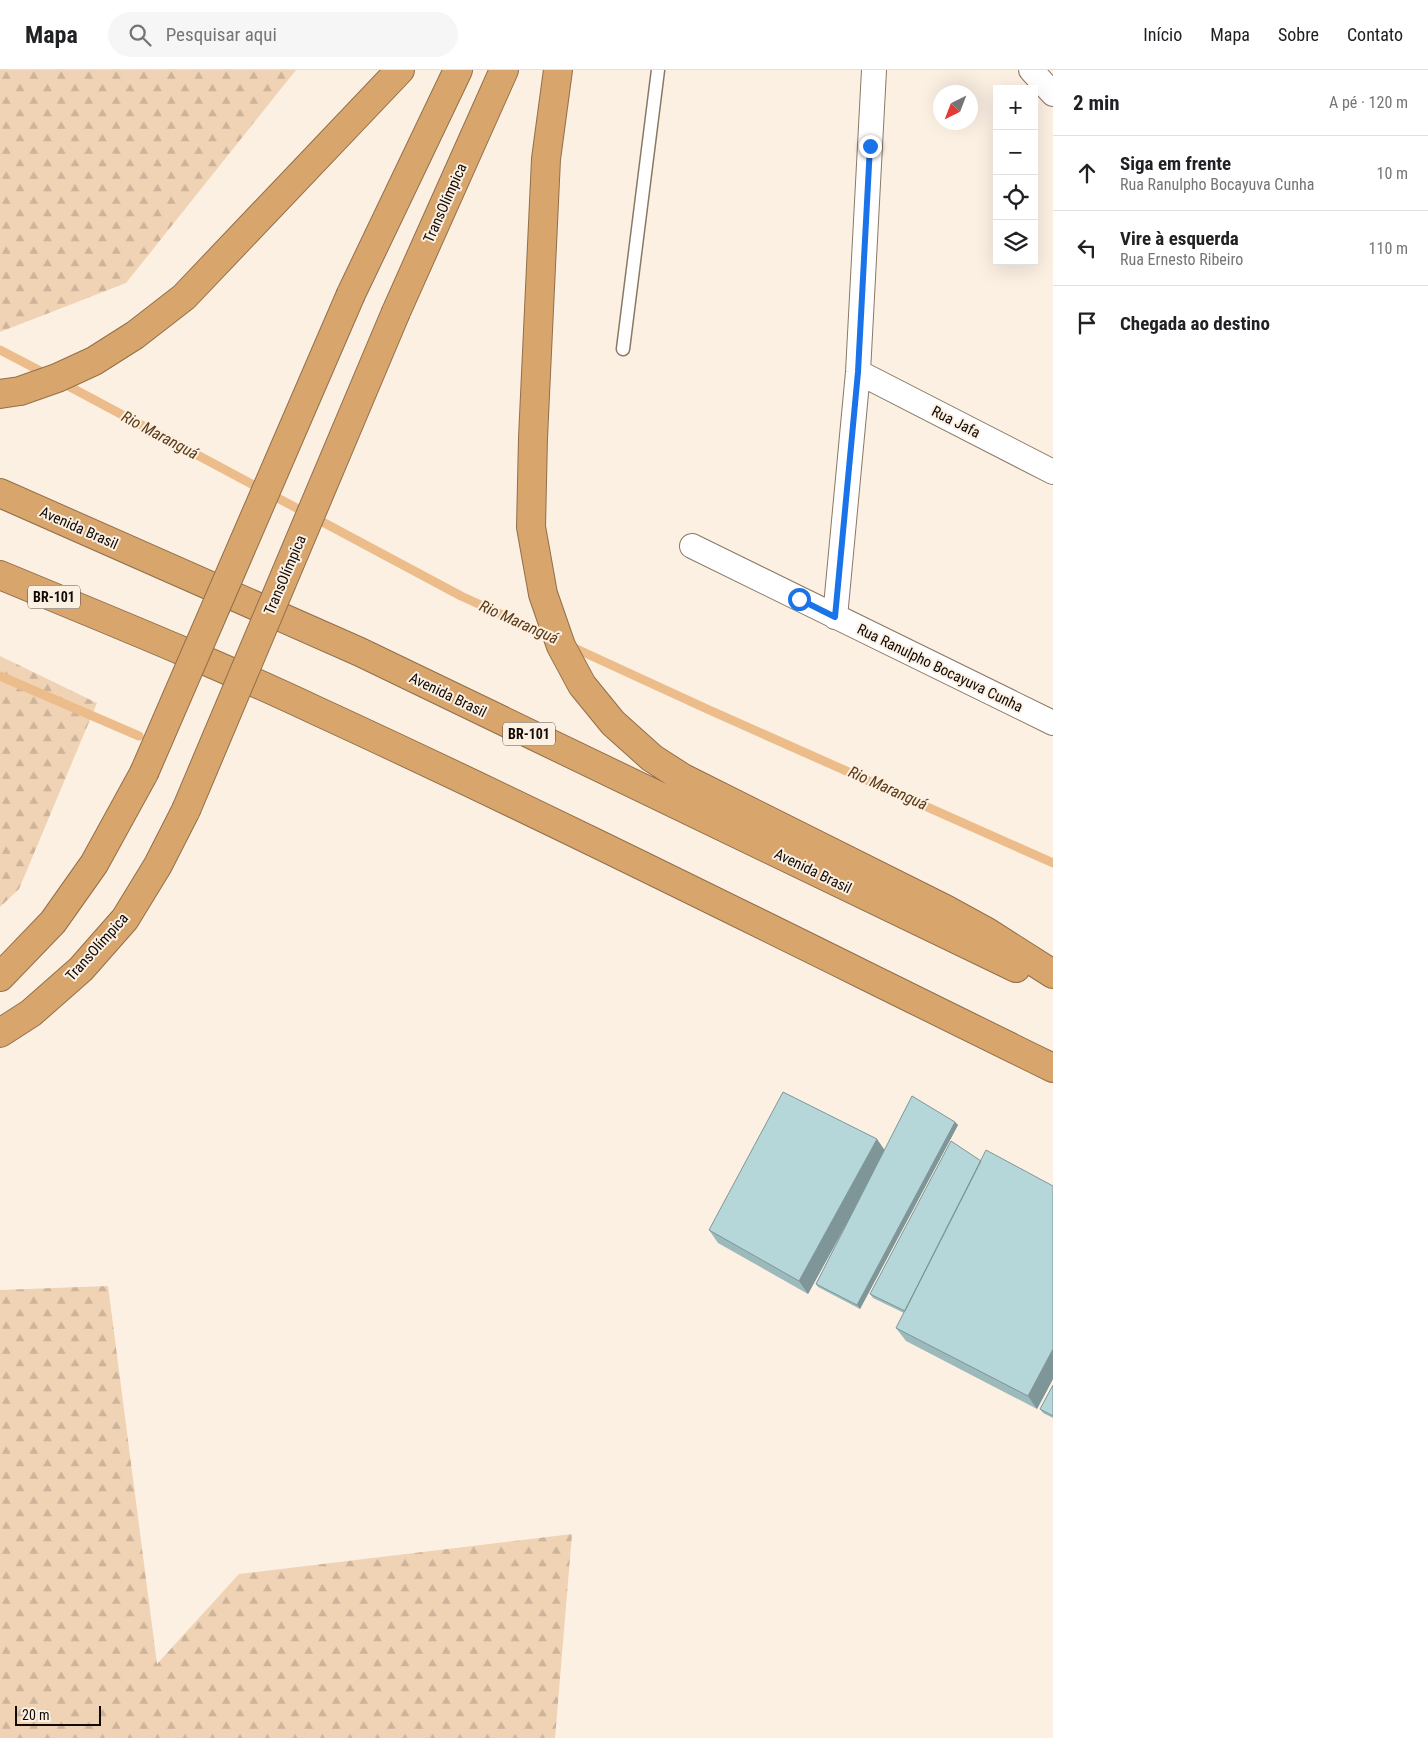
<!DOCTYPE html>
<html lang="pt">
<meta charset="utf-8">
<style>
body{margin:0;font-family:"Roboto Condensed",sans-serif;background:#f6f6f6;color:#202124}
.controls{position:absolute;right:15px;top:15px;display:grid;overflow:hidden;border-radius:0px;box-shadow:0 5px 20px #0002}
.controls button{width:45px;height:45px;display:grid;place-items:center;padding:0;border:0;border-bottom:1px solid #e0e0e0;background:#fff;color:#202124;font:25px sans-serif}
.compass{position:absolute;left:933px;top:15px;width:45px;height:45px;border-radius:50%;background:#fff;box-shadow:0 5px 20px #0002;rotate:222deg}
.scale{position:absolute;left:15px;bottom:12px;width:86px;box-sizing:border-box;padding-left:5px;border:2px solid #110a05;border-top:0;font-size:14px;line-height:18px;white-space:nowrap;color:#110a05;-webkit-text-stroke:4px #fcf0e3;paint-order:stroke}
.stop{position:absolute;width:15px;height:15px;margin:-11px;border:4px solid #1a73e8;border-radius:50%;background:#fff}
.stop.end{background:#1a73e8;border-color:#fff;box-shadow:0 1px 5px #0008}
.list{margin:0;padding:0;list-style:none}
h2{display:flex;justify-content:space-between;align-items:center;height:65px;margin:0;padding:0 20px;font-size:21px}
h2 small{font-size:16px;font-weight:400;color:#757577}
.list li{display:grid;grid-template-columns:32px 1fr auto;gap:15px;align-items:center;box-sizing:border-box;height:75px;padding:0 20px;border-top:1px solid #e0e0e0}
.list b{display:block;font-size:19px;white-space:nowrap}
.list p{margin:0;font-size:16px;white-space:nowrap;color:#757577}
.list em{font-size:16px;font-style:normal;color:#757577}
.icon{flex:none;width:28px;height:28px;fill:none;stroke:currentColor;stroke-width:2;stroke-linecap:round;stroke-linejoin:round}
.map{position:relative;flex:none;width:1053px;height:1668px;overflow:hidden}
header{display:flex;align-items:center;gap:30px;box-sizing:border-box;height:70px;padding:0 25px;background:#fff;border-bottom:1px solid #e0e0e0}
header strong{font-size:24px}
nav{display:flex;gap:28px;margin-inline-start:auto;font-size:18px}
.search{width:350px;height:45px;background:#f6f6f6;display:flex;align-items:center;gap:12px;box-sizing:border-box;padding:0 18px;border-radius:28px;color:#757577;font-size:19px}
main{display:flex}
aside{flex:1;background:#fff}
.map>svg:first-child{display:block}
.forest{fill:url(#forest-firs)}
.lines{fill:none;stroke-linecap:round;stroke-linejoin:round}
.stream{stroke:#ecbd8a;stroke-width:9}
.service-casing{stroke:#8b7865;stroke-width:15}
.minor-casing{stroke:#8b7865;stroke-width:26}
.motorway-casing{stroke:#926f49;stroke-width:30}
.service{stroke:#fff;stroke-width:12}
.minor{stroke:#fff;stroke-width:24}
.motorway{stroke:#d8a56d;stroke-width:28}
.motorway-bridge-casing{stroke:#926f49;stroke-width:30;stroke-linecap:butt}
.motorway-bridge{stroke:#d8a56d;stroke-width:28}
.wall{fill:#9cb9bb}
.shaded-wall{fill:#7f9698}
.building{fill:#b5d7d9;stroke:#7f9698}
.route{stroke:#1a73e8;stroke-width:6}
.labels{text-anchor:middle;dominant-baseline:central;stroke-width:4;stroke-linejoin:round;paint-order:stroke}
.shield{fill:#fcf0e3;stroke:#584f48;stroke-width:1}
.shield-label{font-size:14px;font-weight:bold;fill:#110a05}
.street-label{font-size:15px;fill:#110a05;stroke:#fcf0e3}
.water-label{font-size:16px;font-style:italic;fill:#5b3b15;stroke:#fcf0e3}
</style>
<header>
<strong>Mapa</strong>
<div class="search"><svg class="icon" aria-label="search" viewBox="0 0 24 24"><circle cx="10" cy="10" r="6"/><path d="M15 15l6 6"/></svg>Pesquisar aqui</div>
<nav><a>Início</a><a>Mapa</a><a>Sobre</a><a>Contato</a></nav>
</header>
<main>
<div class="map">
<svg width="1053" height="1668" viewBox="0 0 1053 1668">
<defs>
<pattern id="forest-firs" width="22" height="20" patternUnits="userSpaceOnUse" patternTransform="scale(1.25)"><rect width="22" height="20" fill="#f0d2b4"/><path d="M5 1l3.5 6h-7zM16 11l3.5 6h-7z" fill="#cdb399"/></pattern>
</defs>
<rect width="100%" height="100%" fill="#fcf0e3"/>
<path class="forest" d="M0,0h296l-170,213 -126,49z
M0,586l97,47 -78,186 -19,18z
M108,1216l49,378 82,-90 333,-40 -17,204h-555v-448z"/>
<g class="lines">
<path class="stream" d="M0,280l48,25
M59,311l402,215 90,41
M570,576l137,63 346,154
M0,606l139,60"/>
<g class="service-casing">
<path id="service" d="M623,279l35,-279"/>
</g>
<g class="minor-casing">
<path id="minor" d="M1031,0l22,24
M858,302l195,100
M692,476l361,177
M835,547l23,-245 16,-302"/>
</g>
<g class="motorway-casing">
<path id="motorway" d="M558,0l-12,89 -13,279 -2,89 12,67 18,52 21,39 31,38 39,35 31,20 262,131 42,23 66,42
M351,224l107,-224
M396,242l108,-242
M0,324l20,-3 37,-13 37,-17 41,-26 49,-38 216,-227
M0,423l360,159 656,316
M0,505c106,44 213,87 317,136 248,114 491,237 736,357
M0,907l53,-55 41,-58 50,-91
M0,963l31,-20 50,-44 44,-50 33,-54 28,-55"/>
</g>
<use href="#service" class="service"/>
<use href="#minor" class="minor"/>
<use href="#motorway" class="motorway"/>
<g class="motorway-bridge-casing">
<path id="motorway-bridge" d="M144,703l207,-479
M186,740l210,-498"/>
</g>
<use href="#motorway-bridge" class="motorway-bridge"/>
</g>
<path class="wall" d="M955,1052l3,3 -98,184 -42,-22 -2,-3 32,-63 -40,73 -90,-51 -9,-13 175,-80z
M981,1091l72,25v193l-16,30 -131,-68 -10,-13 8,-15 -31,-15 -3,-4z
M1053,1315v33l-10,-5 -3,-4z"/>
<path class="shaded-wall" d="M955,1052l3,3 -98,184 -3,-4z
M877,1069l9,13 -78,142 -9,-13z
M1053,1279v30l-16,30 -9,-13z"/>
<path class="building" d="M783,1022l94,47 -78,142 -90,-51z
M912,1026l43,26 -98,183 -41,-21z
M951,1071l30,20 -76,150 -35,-17z
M986,1080l67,36v163l-25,47 -132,-68z
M1053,1315v31l-13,-7z"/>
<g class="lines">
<path class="route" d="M799,529l36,18 23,-245 12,-226"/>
</g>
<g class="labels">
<g class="shield">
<rect x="28" y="515.5" width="52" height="23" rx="4"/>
<rect x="503" y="652.5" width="52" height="23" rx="4"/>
</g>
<g class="shield-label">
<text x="54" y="527">BR-101</text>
<text x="529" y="664">BR-101</text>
</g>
<g class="street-label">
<text transform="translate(445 133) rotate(-66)">TransOlímpica</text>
<text transform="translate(956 352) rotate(27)">Rua Jafa</text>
<text transform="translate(79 458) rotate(24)">Avenida Brasil</text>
<text transform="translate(285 505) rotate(-67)">TransOlímpica</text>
<text transform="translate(940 598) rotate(26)">Rua Ranulpho Bocayuva Cunha</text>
<text transform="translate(448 625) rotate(26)">Avenida Brasil</text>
<text transform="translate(813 801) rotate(26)">Avenida Brasil</text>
<text transform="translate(97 877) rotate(-48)">TransOlímpica</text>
</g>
<g class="water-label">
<text transform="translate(160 365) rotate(28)">Rio Maranguá</text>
<text transform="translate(519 552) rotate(24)">Rio Maranguá</text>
<text transform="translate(888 718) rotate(24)">Rio Maranguá</text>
</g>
</g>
</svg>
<div class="controls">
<button>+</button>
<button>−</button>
<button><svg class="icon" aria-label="locate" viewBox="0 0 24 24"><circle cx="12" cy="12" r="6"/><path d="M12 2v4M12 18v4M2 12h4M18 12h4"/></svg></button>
<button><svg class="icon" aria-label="layers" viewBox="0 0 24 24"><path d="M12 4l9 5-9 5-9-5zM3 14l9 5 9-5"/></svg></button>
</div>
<svg class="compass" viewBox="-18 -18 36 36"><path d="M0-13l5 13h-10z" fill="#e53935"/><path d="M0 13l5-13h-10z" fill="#757577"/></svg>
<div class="scale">20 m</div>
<div class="stop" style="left:799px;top:529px"></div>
<div class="stop end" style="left:870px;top:76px"></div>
</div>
<aside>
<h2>2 min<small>A pé · 120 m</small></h2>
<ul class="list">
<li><svg class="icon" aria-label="ahead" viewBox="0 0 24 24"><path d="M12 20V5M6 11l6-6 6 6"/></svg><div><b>Siga em frente</b><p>Rua Ranulpho Bocayuva Cunha</p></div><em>10 m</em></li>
<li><svg class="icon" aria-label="left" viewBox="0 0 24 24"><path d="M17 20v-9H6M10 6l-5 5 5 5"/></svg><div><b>Vire à esquerda</b><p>Rua Ernesto Ribeiro</p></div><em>110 m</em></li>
<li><svg class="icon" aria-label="arrive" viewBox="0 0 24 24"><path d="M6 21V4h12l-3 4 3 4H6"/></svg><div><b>Chegada ao destino</b></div></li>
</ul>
</aside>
</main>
